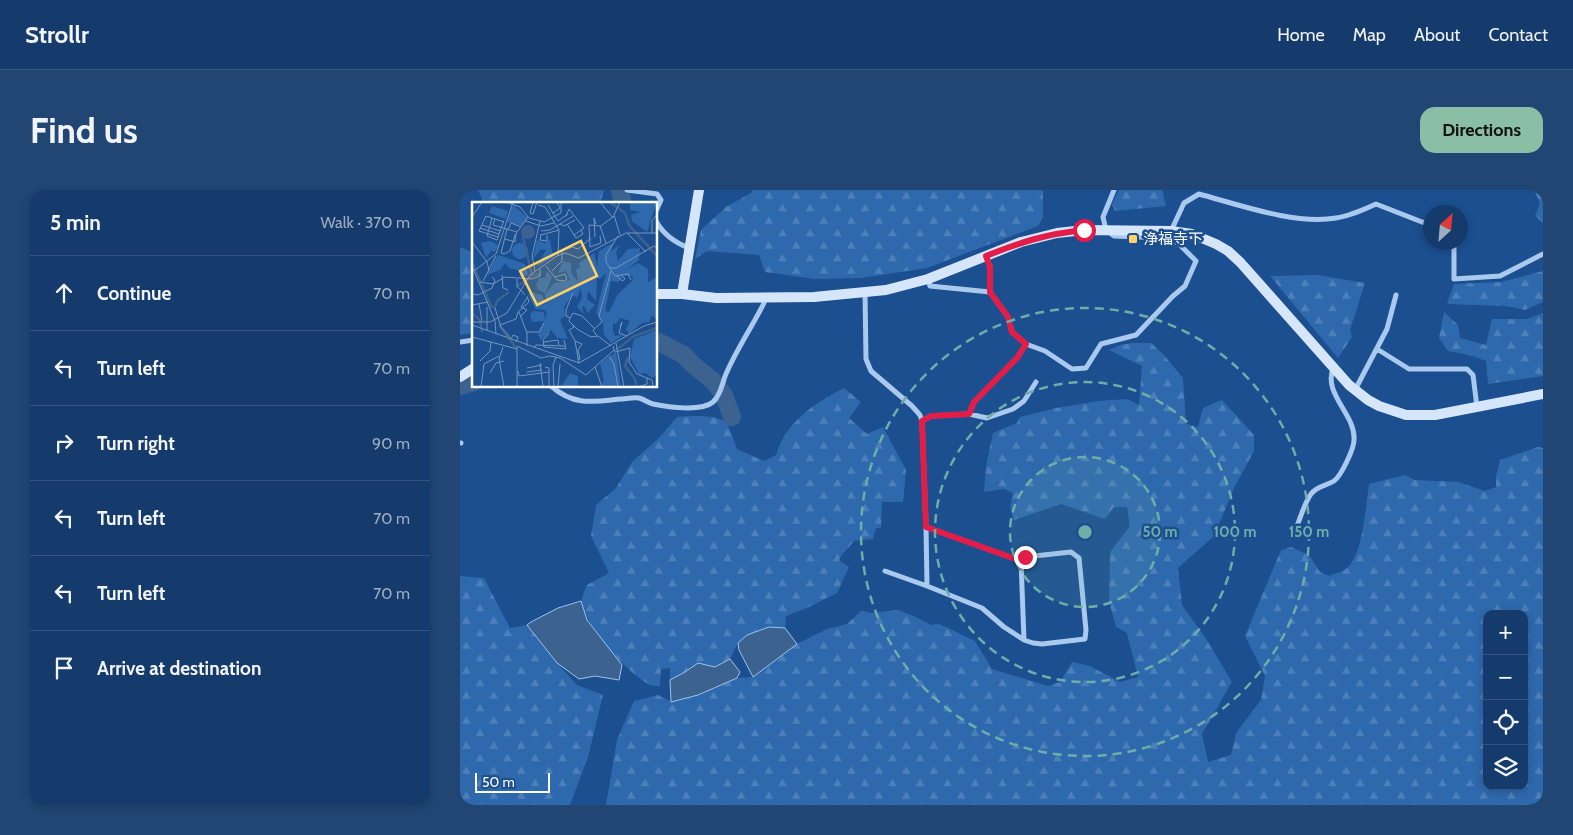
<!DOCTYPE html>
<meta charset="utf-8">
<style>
body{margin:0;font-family:Cabin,"Noto Sans JP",sans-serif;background:#214673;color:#f1f3f6}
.controls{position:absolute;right:15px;bottom:15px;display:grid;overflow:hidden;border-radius:10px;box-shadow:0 2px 8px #0003}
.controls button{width:45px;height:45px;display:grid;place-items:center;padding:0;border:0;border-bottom:1px solid #33557e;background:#143b6b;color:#f1f3f6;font:25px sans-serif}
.compass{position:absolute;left:963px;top:15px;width:45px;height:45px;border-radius:50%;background:#143b6b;box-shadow:0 2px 8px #0003;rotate:26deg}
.scale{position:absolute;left:15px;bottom:12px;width:75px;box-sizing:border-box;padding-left:5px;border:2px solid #fff;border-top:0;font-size:14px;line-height:18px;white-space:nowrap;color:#fff;-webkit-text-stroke:4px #1b4f8f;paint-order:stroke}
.stop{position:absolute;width:15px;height:15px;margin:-11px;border:4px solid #e11d48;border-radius:50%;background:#fff}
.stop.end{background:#e11d48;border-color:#fff;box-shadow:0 1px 5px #0008}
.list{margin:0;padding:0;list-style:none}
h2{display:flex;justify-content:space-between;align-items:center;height:65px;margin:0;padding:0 20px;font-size:21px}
h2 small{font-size:16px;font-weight:400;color:#9dadc1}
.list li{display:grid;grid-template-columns:32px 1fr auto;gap:15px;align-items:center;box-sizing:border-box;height:75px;padding:0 20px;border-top:1px solid #33557e}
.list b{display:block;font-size:19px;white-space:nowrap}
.list em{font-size:16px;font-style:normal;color:#9dadc1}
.icon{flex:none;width:28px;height:28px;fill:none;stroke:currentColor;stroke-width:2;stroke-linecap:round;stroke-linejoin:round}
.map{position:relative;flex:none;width:1083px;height:615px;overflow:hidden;border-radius:15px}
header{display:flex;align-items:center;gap:30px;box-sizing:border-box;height:70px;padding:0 25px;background:#143b6b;border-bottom:1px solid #33557e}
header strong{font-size:24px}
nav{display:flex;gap:28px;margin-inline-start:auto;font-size:18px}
.intro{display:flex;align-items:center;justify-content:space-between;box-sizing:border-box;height:120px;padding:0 30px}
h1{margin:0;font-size:35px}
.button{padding:12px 22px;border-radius:15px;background:#8abfa5;color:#111;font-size:18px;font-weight:700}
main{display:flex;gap:30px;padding:0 30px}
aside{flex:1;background:#143b6b;border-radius:15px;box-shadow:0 2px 8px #0003}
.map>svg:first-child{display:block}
.forest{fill:url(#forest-firs);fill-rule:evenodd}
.water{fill:#3c6290;stroke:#9cc4f0}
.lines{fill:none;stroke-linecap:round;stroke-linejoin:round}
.river{stroke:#3c6290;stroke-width:18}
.street{stroke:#a9c9ee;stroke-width:5}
.secondary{stroke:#d6e6fa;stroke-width:10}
.route{stroke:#e11d48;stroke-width:6}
.ring{fill:none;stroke:#6fada8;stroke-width:2.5;stroke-dasharray:9 6}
.poi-dot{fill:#ffd166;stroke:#1b4f8f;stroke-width:2}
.labels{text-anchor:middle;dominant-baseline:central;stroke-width:5;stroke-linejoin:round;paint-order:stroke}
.poi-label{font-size:15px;fill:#fff;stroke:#1b4f8f;text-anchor:start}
.inset-river{fill:none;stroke:#3c6290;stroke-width:2.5}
.inset-road{fill:none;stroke:#7695bc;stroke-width:1}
.view{fill:#ffd166;fill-opacity:0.15;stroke:#ffd166;stroke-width:2.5}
.inset-edge{fill:none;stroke:#fff;stroke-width:2.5}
.centre{fill:#6fada8;stroke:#1b4f8f;stroke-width:2.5}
.ring-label{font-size:15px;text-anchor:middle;font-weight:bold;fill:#6fada8;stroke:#1b4f8f;stroke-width:5;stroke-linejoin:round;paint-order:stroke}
</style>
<header>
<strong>Strollr</strong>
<nav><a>Home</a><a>Map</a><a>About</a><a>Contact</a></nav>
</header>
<div class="intro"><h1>Find us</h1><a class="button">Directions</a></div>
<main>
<aside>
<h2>5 min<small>Walk · 370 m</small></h2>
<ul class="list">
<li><svg class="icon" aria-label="ahead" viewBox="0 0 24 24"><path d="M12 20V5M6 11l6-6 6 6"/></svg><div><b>Continue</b></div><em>70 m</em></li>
<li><svg class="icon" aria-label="left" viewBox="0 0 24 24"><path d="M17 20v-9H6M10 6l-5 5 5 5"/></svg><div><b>Turn left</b></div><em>70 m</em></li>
<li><svg class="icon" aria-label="right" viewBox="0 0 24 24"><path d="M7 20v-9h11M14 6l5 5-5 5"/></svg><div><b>Turn right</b></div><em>90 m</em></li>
<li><svg class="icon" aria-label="left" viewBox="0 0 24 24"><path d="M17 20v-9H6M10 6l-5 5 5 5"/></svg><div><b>Turn left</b></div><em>70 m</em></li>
<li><svg class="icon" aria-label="left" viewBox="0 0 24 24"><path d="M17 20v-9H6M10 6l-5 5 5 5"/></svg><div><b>Turn left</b></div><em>70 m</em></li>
<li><svg class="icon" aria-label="arrive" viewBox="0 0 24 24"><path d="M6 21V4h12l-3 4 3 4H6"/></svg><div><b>Arrive at destination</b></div></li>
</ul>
</aside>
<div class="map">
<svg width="1083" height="615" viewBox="0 0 1083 615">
<defs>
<pattern id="forest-firs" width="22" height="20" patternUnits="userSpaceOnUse" patternTransform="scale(1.25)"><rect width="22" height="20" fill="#2e69ad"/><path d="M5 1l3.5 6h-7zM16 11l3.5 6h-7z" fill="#4d80b9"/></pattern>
</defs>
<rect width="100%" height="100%" fill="#1b4f8f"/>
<path class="forest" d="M18,0h126l-4,14h-119l1,-5z
M293,0h290v27l-5,9 -111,42 -66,10 -46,1 -50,-7 -6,-17 -52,-4 -12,8 6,-29 25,-23 25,-14z
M659,0h43l4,16 -51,5 -3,-7z
M1074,0h9v33l-8,-7 5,-13z
M0,57l14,6v80l-14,2z
M1083,81v31l-18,8 -19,-4 -59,-2 7,-20 47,-2z
M857,85l48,8 -15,47 2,7 -14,21 -68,-82z
M984,122l14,13 2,13 26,7 6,-26h35l16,-6v63l-55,8 -2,-23 -13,-5 -25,-5 -9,-13z
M673,153h18l12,11 20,24 3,46 12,3 5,-19 19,-8 32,35v16l-20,37 -20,48 -36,32 4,37 23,32 27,45 -30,52 6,28 23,-7 5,-22 25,-33 4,-24 -20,-40 36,-86 10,-3 18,8 11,17 9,4c5,-3 14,-4 18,-8 16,-13 19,-64 22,-84l36,-9 10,5 43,2 27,9 11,-4v-11l4,-16 38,-13 5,1v357h-937l11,-65 17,-39 24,-6 14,7 26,-7 39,-17 16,-1 44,-33 30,-15 20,-5 14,-13 11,2 26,-3 16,6 17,9 8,-1 9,4 27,13 17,28 56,17 12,-4 12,-20 18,4 30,16 18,-5 -11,-44 -11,-6 -7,-26 1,-49 20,-26 -3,-19h-13l-9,12 -44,-15 -47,16 -4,-13 3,-14 -9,-4 -20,3 2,-26 7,-33 24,-10 3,-6 36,-9 43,-7 28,-2 12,6 3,-39 -33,-16 11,-5zM1027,424h37v172h-37z
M384,198l17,14 -12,16 18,16 16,-7 23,43 -3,32h-21l-1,26h-5l-3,11 -19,2c-5,7 -12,12 -15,19l10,7 -12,26 -30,15 -21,8 -1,12 -16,-1 -31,16 -8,16 -15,8 -17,-4 -13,9 -15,8v-12l-9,1 -1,17c-4,0 -8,0 -12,-2 -22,-13 -61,-55 -66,-81 -1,-5 3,-13 5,-18l22,-12 -18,-37 5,-31 20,-17 16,-26 27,-24 18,-21c17,-1 34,-3 50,5l10,27 27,12 12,-6c11,-35 38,-51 68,-67z
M0,386l24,2 26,50 17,-3 30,38 20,22 26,10 -15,62 -18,48h-110z"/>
<path class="water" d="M121,411l6,19 35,45 -3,15 -24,-4 -16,3 -22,-16 -30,-38 4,-3 27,-14z
M309,437l16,1 12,16 -44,33 -14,-27 -1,-7 9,-8z
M270,469l10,13 -3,6 -39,17 -27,7 -1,-22 15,-8 13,-9 17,4z"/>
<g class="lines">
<path class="river" d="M160,0l3,14
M196,153l3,-1 25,13 8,9 20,16 12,15 8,22
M0,196l14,-4"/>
<path class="street" d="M167,0l30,4 4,6 -5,11
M654,0l-11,27 3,13 8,6 51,2
M196,31c7,13 20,22 33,27
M994,52v37l46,-3 43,-22
M526,66l4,11v25l18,25 4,15 14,12
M468,89l2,7 60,6
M405,102l1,67 5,12 41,35 8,9 2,6 4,106 1,59 55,22 22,19 20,13 9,3 9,1 43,-5 1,-9 -7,-72 -8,-6 -46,5 -4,4
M0,152l14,-2
M917,159l32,20h58l6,6 4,32
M91,196c23,20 41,16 69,13 5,0 13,-2 19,-1 5,1 9,5 14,6 15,3 48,8 60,-2 8,-7 9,-19 13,-28 10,-24 26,-47 38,-71v-6
M895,200l32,-61 9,-34
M509,224l18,4 26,-9 11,-8 12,-19
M462,231l9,-5 38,-2 5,-12 43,-44 9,-14 19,7 27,18 14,-1 15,-24 35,-9 37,-39 12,-10 11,-25 -18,-18 -13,-5v-3l6,-4 13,-28 15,-9c41,11 96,31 137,24 14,-2 27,-8 40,-14l46,18 9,2
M0,253h1
M837,336c4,-10 8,-24 14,-32 6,-8 15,-8 23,-13 7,-5 20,-32 20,-41 2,-25 -31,-46 -21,-71
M466,337l95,34
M561,371l3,79
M425,381l42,15"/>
<path class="secondary" d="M196,104h26l34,4 98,-1 72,-7 42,-11 93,-37 36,-9 27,-3 87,1 21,3 24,10 12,7 12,11 109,123 19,15 11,6 27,9h29l108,-21
M222,104l17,-104
M0,187l14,-9"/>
</g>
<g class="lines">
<path class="route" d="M565,367l-4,4 -95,-34 -4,-106 9,-5 38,-2 5,-12 43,-44 9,-14 -14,-12 -4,-15 -18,-25v-25l-4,-11c35,-14 60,-22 98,-26"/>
</g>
<circle cx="625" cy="342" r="75" fill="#6fada8" fill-opacity=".12"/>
<g class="ring">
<circle cx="625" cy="342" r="75"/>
<circle cx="625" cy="342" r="150"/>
<circle cx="625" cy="342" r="224"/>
</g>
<rect class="poi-dot" x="668" y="44" width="10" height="10" rx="2.5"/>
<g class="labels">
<g class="poi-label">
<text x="683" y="49">浄福寺下</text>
</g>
</g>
<g transform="translate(12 12)">
<rect width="185" height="185" fill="#1b4f8f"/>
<path d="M41,3l15,13 -6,8 -15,-4z" fill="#2e69ad"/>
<path d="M158,0h27l-10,30 -15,-11 -1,-6 10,-3 -11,-2zM78,37l3,18 -17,10 10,-17 -5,-1 -8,10 4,-19 8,3zM18,39l8,4 -3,7 -4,-1 -5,7 -5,-15zM40 49a8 8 0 1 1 16 0a8 8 0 1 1-16 0ZM141,41l-2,8 9,-6 -4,7 2,9 10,-12 12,-1 -1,12 -13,10 12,-7 10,6v13l9,-5v43l-5,-5 -3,7 -7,1 -13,11 -3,-5 4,-8 -10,-3 -4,6 -3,-1v8l2,5 10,-2 -14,9 -7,-8 -1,-12 -7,-10 10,-40 -6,6 -3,-1 -1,23 -8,-10 -1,8 8,6 -7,8 -4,-7 -2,1 2,7 -7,-7 5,-9 -1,-10 -4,10 -5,-3 -8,12 1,9 -5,4 8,19 -11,-1 -6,-8 -10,10 -3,-5 9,-21 -2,-4 -10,-1 -7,-15 4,-2 10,3 4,10 -1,-12 -7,-3 -2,-5 3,-7h6l2,-7 5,6 -7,17 9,-11 16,-3 -4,-9 -8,2 5,-12 8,2v9l7,10 -2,-13 4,-1 -1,-5 15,-10 3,13 2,-15zM149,73l11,1 1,4 -15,14 -9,18 -4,-1 6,-30 7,1 5,-4zM26,53l27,9 3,11 -9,2 3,-6 -13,-3 -4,-5 -5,7 -13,5zM185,128v45l-5,3 -6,-5 -7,1 -9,-17 4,-18zM144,150l5,35h-22l5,-6 -4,-18zM98,171l8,3v10l-17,1z" fill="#2e69ad" fill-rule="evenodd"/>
<path d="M20,4l16,5 -2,8 -17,-6zM61,109l11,1 1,9 -13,1 -2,-8z" fill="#2e69ad"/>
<path d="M49 30a7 7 0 1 1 14 0a7 7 0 1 1-14 0Z" fill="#3c6290"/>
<path class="inset-river" d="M138,0l15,11 4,12 28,31M51,35l9,38M0,60l20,46M44,85l20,-13 5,1M22,107l3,-8 12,-9M0,111l8,7 2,12M27,123l17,23M144,148l18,-14 23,-8M156,155l-3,9 10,13 2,8"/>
<path class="inset-road" d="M34,0l14,5 9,11 15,4 17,-9v-11M61,0l-3,11 3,1 4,-12M128,0l13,16M148,0l-6,13 6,20M66,3l7,2 14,23 -18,5M76,3l10,16 10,-7M81,11l7,-5 -3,-6M94,14l3,-7 15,19 -10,7M0,15l10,-15M20,16l-5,18 10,4 7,-20M23,17l-2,6 24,7M54,19l15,5 13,-3M88,22l4,2 11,-6M95,22l9,14 7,-4 -2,-4M10,23l18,6M128,24l6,17M8,26l19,6M35,27l-6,24 3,1 6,-3 5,-16 13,-18M36,28l3,-7 10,4M69,29l9,-1 23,-14M155,31l19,19M180,31v-12l5,-7M69,32l-1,6 7,1v-6M128,34l1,7 -11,4 -1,-22 12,1 13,-10M146,34l-12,19v7l9,14 13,-2 3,6M26,35l-19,-6 7,-15 18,6M123,35l-1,-19 2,6M33,37l10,3 1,-8M0,40l15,20 2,8 -6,11M86,54l1,-26M0,64l23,55 1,13M74,64l11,14 7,1M137,66h7l38,-22 3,2M2,69l22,-17 17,-52M16,69l8,-15M63,69l-3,-15 8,-35M80,69l10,-10v-10l10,-4 6,2 13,-11M30,73l1,13 5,2M145,74l5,5 3,-2 -3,-4M83,75l10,-3 2,5 -3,2M45,77v7l8,9M8,80l13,2 12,-7 27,2 8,-3v-7M0,92l6,1 14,-7 3,-8 -3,-3M7,102l3,17M0,103l16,-3M23,106l6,19 9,10M47,110l8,21v13M48,115l7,-7 -6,-3 6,-9M98,116l-1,3 8,8 14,8 7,-1 13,10M98,116l3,-5 9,3 13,13M98,116l-4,-2v-6l7,-17M0,120h18l17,-9 23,-38 27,-19 8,-3 14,5 47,-25h31M100,122l2,3 -5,3 6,11 4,22M0,123l107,38 65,-37 13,-4M28,123l16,-6 2,-7 11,-10 -2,-6M148,125l2,-5 -3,11 8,3M15,129v-24M55,130h12l5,-9M77,131l-6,7 1,7 22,2 -2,-9M125,134l-4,-6 9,-8 -3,-6 12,-45M0,135l45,12M39,137l2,-4 5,2 -2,5M103,139l7,3 -4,6 2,9h-3M72,140l14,-2 1,5M144,141l8,44M45,144l24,12 9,-2 10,2 26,17 28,-25M141,144l2,6 15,-4 -1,14 8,12 15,6 1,7M31,145l-4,12 5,28M45,145v40M62,146l2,-3 29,1M137,154l5,8 4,23M8,159l10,-10 1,-9M68,161l3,24M73,165l4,1v19M123,165l7,20M55,166l15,-3M46,169l1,5 30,-4M55,170l15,-2M18,171l6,-10 8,-2M9,185l3,-23 15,-8M82,185l-1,-22 3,-8M86,185l2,-23M166,185l9,-3v-6"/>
<path class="view" d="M109,39l16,35 -60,29 -17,-34z"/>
<rect width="185" height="185" class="inset-edge"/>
</g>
<circle cx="625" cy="342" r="8" class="centre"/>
<g class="ring-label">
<text x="700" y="347">50 m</text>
<text x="775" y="347">100 m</text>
<text x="849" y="347">150 m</text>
</g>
</svg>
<div class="controls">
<button>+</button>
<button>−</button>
<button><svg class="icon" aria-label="locate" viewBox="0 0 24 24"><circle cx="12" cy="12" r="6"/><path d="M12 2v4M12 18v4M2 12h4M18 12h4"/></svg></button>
<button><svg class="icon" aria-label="layers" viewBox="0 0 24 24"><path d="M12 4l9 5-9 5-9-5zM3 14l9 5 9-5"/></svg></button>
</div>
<svg class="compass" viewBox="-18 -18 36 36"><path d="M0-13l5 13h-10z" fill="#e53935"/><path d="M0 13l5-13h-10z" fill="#9dadc1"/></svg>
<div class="scale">50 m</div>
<div class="stop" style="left:624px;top:40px"></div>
<div class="stop end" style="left:565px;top:367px"></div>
</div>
</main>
